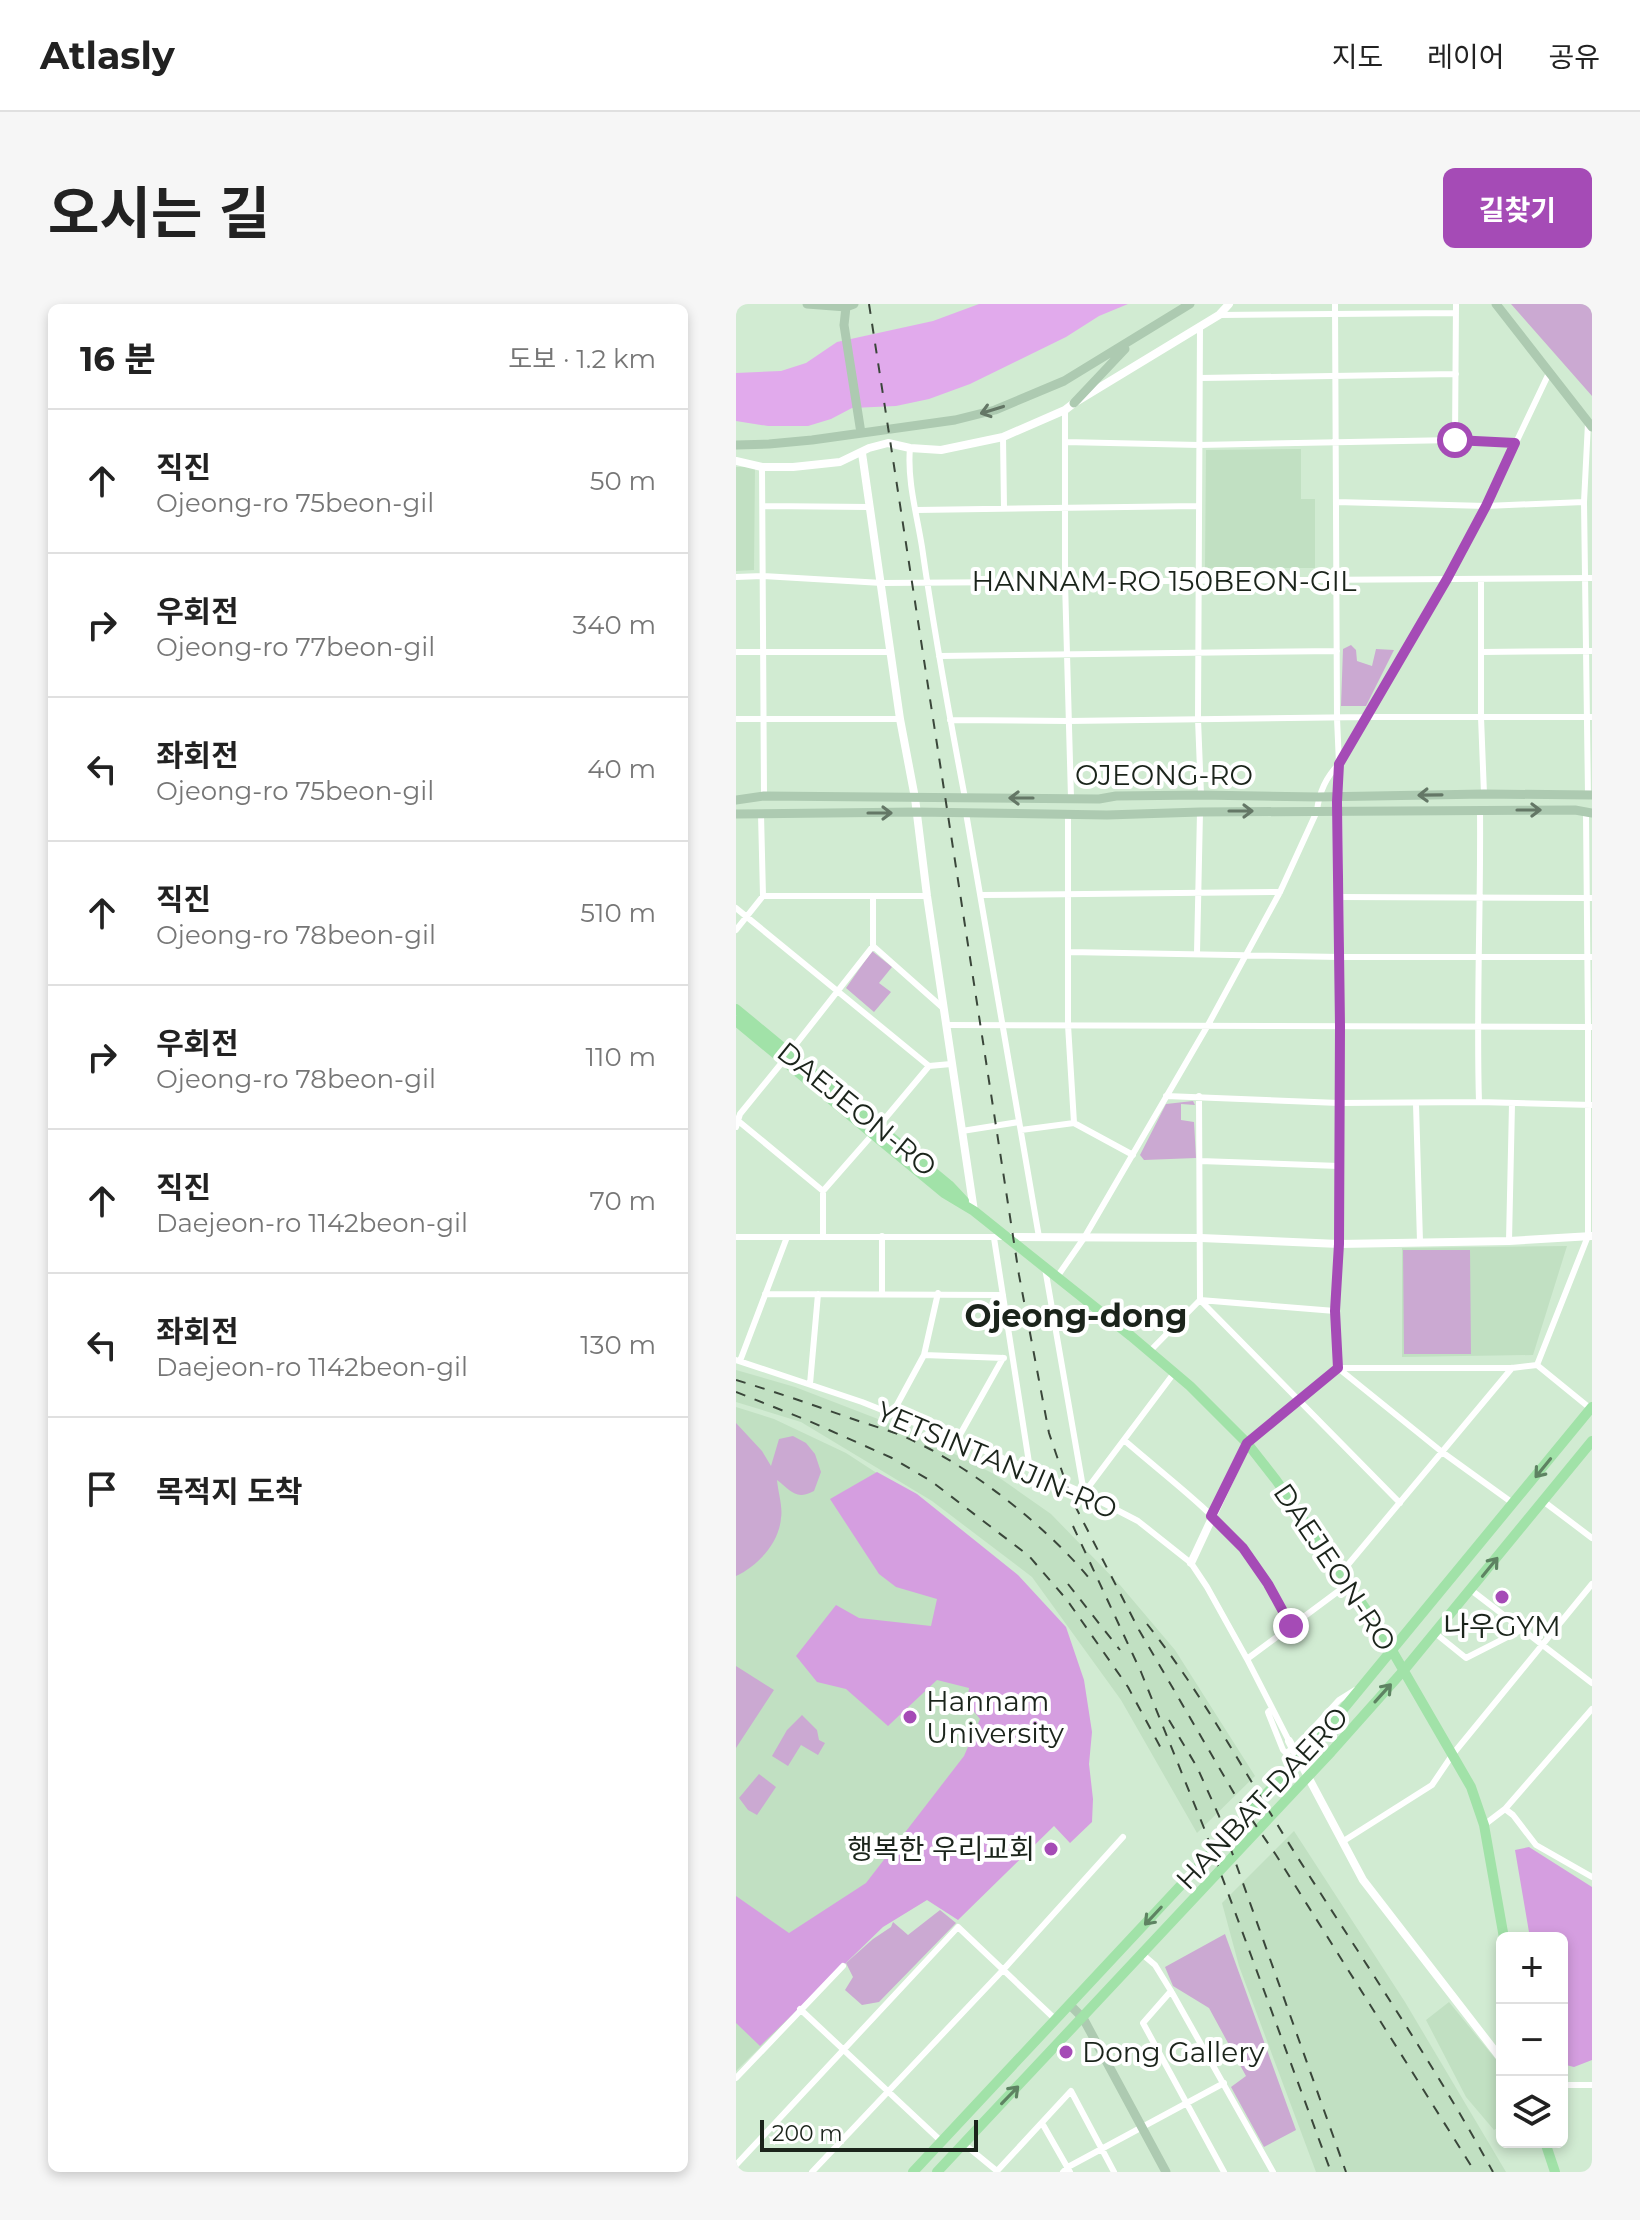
<!DOCTYPE html>
<html lang="ko">
<meta charset="utf-8">
<style>
body{margin:0;font-family:Montserrat,"Noto Sans KR",sans-serif;background:#f6f6f6;color:#222}
.controls{position:absolute;right:24px;bottom:24px;display:grid;overflow:hidden;border-radius:12px;box-shadow:0 4px 12px #0003}
.controls button{width:72px;height:72px;display:grid;place-items:center;padding:0;border:0;border-bottom:2px solid #e0e0e0;background:#fff;color:#222;font:40px sans-serif}
.scale{position:absolute;left:24px;bottom:20px;width:218px;box-sizing:border-box;padding-left:8px;border:4px solid #1b241b;border-top:0;font-size:22px;line-height:28px;white-space:nowrap;color:#1b241b;-webkit-text-stroke:6px #fff;paint-order:stroke}
.stop{position:absolute;width:24px;height:24px;margin:-18px;border:6px solid #a54bb6;border-radius:50%;background:#fff}
.stop.end{background:#a54bb6;border-color:#fff;box-shadow:0 2px 8px #0008}
.list{margin:0;padding:0;list-style:none}
h2{display:flex;justify-content:space-between;align-items:center;height:104px;margin:0;padding:0 32px;font-size:34px}
h2 small{font-size:26px;font-weight:400;color:#767676}
.list li{display:grid;grid-template-columns:52px 1fr auto;gap:24px;align-items:center;box-sizing:border-box;height:144px;padding:0 32px;border-top:2px solid #e0e0e0}
.list b{display:block;font-size:30px;white-space:nowrap}
.list p{margin:0;font-size:26px;white-space:nowrap;color:#767676}
.list em{font-size:26px;font-style:normal;color:#767676}
.icon{flex:none;width:44px;height:44px;fill:none;stroke:currentColor;stroke-width:2;stroke-linecap:round;stroke-linejoin:round}
.map{position:relative;flex:none;width:856px;height:1868px;overflow:hidden;border-radius:12px}
header{display:flex;align-items:center;gap:48px;box-sizing:border-box;height:112px;padding:0 40px;background:#fff;border-bottom:2px solid #e0e0e0}
header strong{font-size:38px}
nav{display:flex;gap:44px;margin-inline-start:auto;font-size:28px}
.intro{display:flex;align-items:center;justify-content:space-between;box-sizing:border-box;height:192px;padding:0 48px}
h1{margin:0;font-size:56px}
.button{padding:20px 36px;border-radius:12px;background:#a54bb6;color:#fff;font-size:28px;font-weight:700}
main{display:flex;gap:48px;padding:0 48px}
aside{flex:1;background:#fff;border-radius:12px;box-shadow:0 4px 12px #0003}
.map>svg:first-child{display:block}
.built{fill:#c1e0c2}
.green{fill:#cba9d2}
.forest{fill:#d59ee0}
.water{fill:#e1aaec}
.lines{fill:none;stroke-linecap:round;stroke-linejoin:round}
.minor{stroke:#fff;stroke-width:6}
.tertiary{stroke:#fff;stroke-width:8}
.secondary{stroke:#adcab1;stroke-width:9}
.primary{stroke:#a1e2a8;stroke-width:10}
.rail{stroke:#3a463a;stroke-width:2;stroke-dasharray:10 10;stroke-linecap:butt}
.oneway{stroke:#647766}
.oneway2{stroke:#5e8362}
.route{stroke:#a54bb6;stroke-width:10}
.poi-dot{fill:#a54bb6;stroke:#fff;stroke-width:3}
.labels{text-anchor:middle;dominant-baseline:central;stroke-width:8;stroke-linejoin:round;paint-order:stroke}
.street-label{font-size:28px;fill:#1b241b;stroke:#fff}
.poi-label{font-size:28px;fill:#1b241b;stroke:#fff;text-anchor:start}
.quarter-label{font-size:32px;font-weight:bold;fill:#1b241b;stroke:#fff}
</style>
<header>
<strong>Atlasly</strong>
<nav><a>지도</a><a>레이어</a><a>공유</a></nav>
</header>
<div class="intro"><h1>오시는 길</h1><a class="button">길찾기</a></div>
<main>
<aside>
<h2>16 분<small>도보 · 1.2 km</small></h2>
<ul class="list">
<li><svg class="icon" aria-label="ahead" viewBox="0 0 24 24"><path d="M12 20V5M6 11l6-6 6 6"/></svg><div><b>직진</b><p>Ojeong-ro 75beon-gil</p></div><em>50 m</em></li>
<li><svg class="icon" aria-label="right" viewBox="0 0 24 24"><path d="M7 20v-9h11M14 6l5 5-5 5"/></svg><div><b>우회전</b><p>Ojeong-ro 77beon-gil</p></div><em>340 m</em></li>
<li><svg class="icon" aria-label="left" viewBox="0 0 24 24"><path d="M17 20v-9H6M10 6l-5 5 5 5"/></svg><div><b>좌회전</b><p>Ojeong-ro 75beon-gil</p></div><em>40 m</em></li>
<li><svg class="icon" aria-label="ahead" viewBox="0 0 24 24"><path d="M12 20V5M6 11l6-6 6 6"/></svg><div><b>직진</b><p>Ojeong-ro 78beon-gil</p></div><em>510 m</em></li>
<li><svg class="icon" aria-label="right" viewBox="0 0 24 24"><path d="M7 20v-9h11M14 6l5 5-5 5"/></svg><div><b>우회전</b><p>Ojeong-ro 78beon-gil</p></div><em>110 m</em></li>
<li><svg class="icon" aria-label="ahead" viewBox="0 0 24 24"><path d="M12 20V5M6 11l6-6 6 6"/></svg><div><b>직진</b><p>Daejeon-ro 1142beon-gil</p></div><em>70 m</em></li>
<li><svg class="icon" aria-label="left" viewBox="0 0 24 24"><path d="M17 20v-9H6M10 6l-5 5 5 5"/></svg><div><b>좌회전</b><p>Daejeon-ro 1142beon-gil</p></div><em>130 m</em></li>
<li><svg class="icon" aria-label="arrive" viewBox="0 0 24 24"><path d="M6 21V4h12l-3 4 3 4H6"/></svg><div><b>목적지 도착</b></div></li>
</ul>
</aside>
<div class="map">
<svg width="856" height="1868" viewBox="0 0 856 1868">
<rect width="100%" height="100%" fill="#d1ebd2"/>
<path class="built" d="M565,145v50h14v69h-110l1,-118z
M0,163h19l-1,103 -18,1z
M831,942l-34,109 -131,2v-109z
M0,1066l59,17 114,44 85,43 57,40 69,71 55,65 80,126 -58,57 -76,-133 -89,-123 -100,-76 -131,-79 -65,-20z
M0,1103l38,12 72,34 86,56 122,315 -171,102 -147,145z
M558,1527l111,171 101,170h-190l-77,-206 -17,-63z
M713,1698l53,65v58l-8,5 -28,-33 -40,-77z"/>
<path class="green" d="M775,0h81v92z
M615,341l5,5 1,11 15,5 4,-17 18,1 -28,56h-25l2,-57z
M136,647l20,16 -13,16 12,9 -17,20 -28,-24z
M457,797l2,4 -14,-1v16l13,2 2,36 -52,2 -4,-5 26,-51z
M667,946h67l1,104h-67z
M0,1119l26,28 9,15 8,-27 14,-3 13,7 9,11 6,18 -7,19c-19,10 -23,-1 -37,-11 1,12 6,27 4,38 -2,26 -24,48 -45,58z
M0,1362l38,24 -38,58z
M66,1411l15,15 2,10 6,3 -7,12 -17,-10 -13,21 -16,-10 15,-26z
M23,1470l17,13 -19,28 -9,-5 -9,-12z
M204,1606l16,13 -77,79 -17,3 -17,-15 8,-13 -7,-14 27,-24 18,-12 2,-5 15,13z
M489,1630l71,196 -32,17 -33,-60 15,-11 -37,-68 -36,-22 -8,-19z"/>
<path class="forest" d="M141,1168l40,22 101,81 48,52 18,53 8,52 -3,32 4,35 -1,23 -22,21 -16,-17 -96,94 -31,-20 -44,27 -123,119 -24,-23v-127l53,37 77,-50 98,-127 16,-37 -13,-16 2,-15 -32,-8 -49,46 -42,-37 -29,-7 -21,-26 40,-51 23,13 72,8 6,-27 -41,-12 -17,-13 -49,-75z
M793,1543l63,40v173l-18,7 -12,-3v-126h-32l-15,-88z"/>
<path class="water" d="M243,0h149l-29,12 -33,21 -96,47 -41,15 -33,7 -44,2 -21,11 -23,7h-40l-32,-5v-48l45,-2 25,-8 31,-21 96,-21z"/>
<g class="lines">
<path class="minor" d="M599,0l2,414 2,46 -1,33
M483,11l237,-2
M464,22l-2,393 3,76
M464,74l256,-4
M329,106v172l6,216
M267,133l1,71
M719,136l1,-136
M329,138l134,3 256,-5 60,3
M174,144c-3,33 7,67 12,99 12,84 27,167 43,251
M26,163l2,329
M600,198l150,4 98,-4
M27,202l106,1
M181,206l282,-4
M0,273l27,-1 119,7 710,-5
M745,275v138l3,77
M0,348h155
M746,348l110,-1
M203,352l398,-5
M0,415h164
M214,416l118,1 299,-4h225
M852,491l-4,-293 4,-79
M230,509l73,424
M332,511v210l6,98
M245,591l299,-3
M27,592h164
M602,593l254,1
M0,604l193,158 22,-2
M0,626l27,-34 -2,-82
M137,642l70,62
M137,642v-50
M333,648l271,5h252
M461,649l3,-141
M210,721l646,2
M53,749l84,-107
M430,792l173,7 140,-1 113,3
M743,798c-3,-97 2,-195 1,-292
M680,800l4,138
M0,815l87,72v45
M0,823l4,-13 44,-54
M142,823l51,-61
M285,826l53,-7 59,32
M226,827l57,-9
M464,857l139,5
M87,887l50,-57
M146,932v58
M0,933h270
M258,934l36,231
M773,937l3,-137
M309,964l39,225
M321,973l27,-39 124,-213 72,-133 37,-81c2,-19 9,-34 22,-47l108,-185 39,-73 63,-133
M29,990l238,1
M464,996l200,203
M464,996l135,11
M413,1048l51,-52 -1,-204
M188,1051l80,3
M0,1056l126,42 168,67 54,24 54,28 53,42 16,24 40,72 42,82
M4,1057l47,-124
M801,1061l51,-129v-208l-2,-215
M602,1064h174l25,-3 54,44
M602,1064l104,84 72,52
M74,1080l8,-90
M156,1110l32,-59 14,-62
M221,1136l46,-82
M388,1136c40,35 84,67 118,108 20,23 34,51 49,78
M348,1189l90,-120
M807,1197l49,37
M605,1269l171,-205
M735,1286l121,93
M699,1329l31,25 57,-29
M511,1355l101,-75
M536,1404l-4,4 1,3 14,35 3,3 12,-8 41,-45 16,-10
M769,1505l8,6 23,30 56,32
M748,1521l21,-16 87,-100
M606,1538l90,-57 21,-31 139,-170
M406,1650l13,11 16,26 102,181
M435,1687l-28,32 81,149
M64,1705l141,132
M0,1774l107,-112
M826,1781h30
M306,1819l28,49
M228,1840l33,27 74,-80 43,81
M0,1861l222,-238 97,92
M76,1868l191,-202 120,-133
M327,1868l5,-5 156,-84"/>
<path class="tertiary" d="M126,149l38,266 15,79 12,98 47,315
M0,157l26,6h31l47,-5 29,-14 19,-5 22,5 31,2 62,-13 62,-27 9,-7 145,-88 10,-11
M270,933l195,1 138,6 170,-3 83,-5
M455,1259l56,-120 91,-75 -3,-57 4,-67 1,-287 -2,-160
M553,1437l74,139 139,180"/>
<path class="secondary" d="M71,0l39,3
M118,0l-8,3 -2,18 17,108
M760,0l96,123
M338,99l51,-54
M0,141l33,-1 43,-4 143,-20 40,-10 69,-29 126,-77
M0,496l28,-4 335,3 17,-3 85,-1 117,2 166,-3 108,1
M0,510l180,-2 191,3 93,-3 375,-2 17,3
M334,1701l13,13 83,154"/>
<path class="primary" d="M0,705l213,176 15,16
M0,717l208,172 30,18 157,125 59,50 57,57 29,37 103,148 92,159 13,38 20,113
M809,1838l10,30
M177,1868l413,-442 266,-323
M201,1868l394,-420 73,-82 188,-229"/>
<path class="rail" d="M133,0l150,971 30,158 22,65 68,132 96,165 41,60 199,317
M0,1076c37,11 74,24 111,37 19,7 39,12 58,20 64,28 140,88 184,141
M0,1088l73,29 83,37 39,23 98,75 38,44 61,87 35,65
M337,1222l68,146 63,156 127,344
M332,1280l52,66
M411,1320c58,73 101,155 151,234 66,104 136,206 195,314
M433,1416l28,47 22,49 127,356"/>
</g>
<defs><path id="oneway-shaft" d="M-6 0H5M1.5-3L5.5 0L1.5 3" fill="none" stroke-width="1.6" stroke-linecap="round" stroke-linejoin="round" transform="scale(2)"/></defs>
<g class="oneway">
<use href="#oneway-shaft" transform="translate(256 106) rotate(163)"/>
<use href="#oneway-shaft" transform="translate(694 491) rotate(179)"/>
<use href="#oneway-shaft" transform="translate(285 494) rotate(-180)"/>
<use href="#oneway-shaft" transform="translate(793 506)"/>
<use href="#oneway-shaft" transform="translate(505 507)"/>
<use href="#oneway-shaft" transform="translate(144 509)"/>
</g>
<g class="oneway2">
<use href="#oneway-shaft" transform="translate(807 1164) rotate(129)"/>
<use href="#oneway-shaft" transform="translate(754 1263) rotate(-51)"/>
<use href="#oneway-shaft" transform="translate(647 1389) rotate(-48)"/>
<use href="#oneway-shaft" transform="translate(417 1612) rotate(133)"/>
<use href="#oneway-shaft" transform="translate(274 1791) rotate(-46)"/>
</g>
<g class="lines">
<path class="route" d="M555,1322l-23,-42 -25,-36 -32,-32 36,-73 91,-75 -3,-57 4,-67 1,-218 -3,-224 2,-38 108,-185 39,-73 29,-63 -60,-3"/>
</g>
<g class="poi-dot">
<circle cx="766" cy="1293" r="8"/>
<circle cx="174" cy="1413" r="8"/>
<circle cx="315" cy="1545" r="8"/>
<circle cx="330" cy="1748" r="8"/>
</g>
<g class="labels">
<g class="street-label">
<text x="428" y="277">HANNAM-RO 150BEON-GIL</text>
<text x="428" y="471">OJEONG-RO</text>
<text transform="translate(121 805) rotate(39)">DAEJEON-RO</text>
<text transform="translate(261 1156) rotate(23)">YETSINTANJIN-RO</text>
<text transform="translate(599 1263) rotate(56)">DAEJEON-RO</text>
<text transform="translate(526 1494) rotate(-47)">HANBAT-DAERO</text>
</g>
<g class="poi-label">
<text x="766" y="1322" text-anchor="middle">나우GYM</text>
<text x="190" y="1397">Hannam<tspan x="190" dy="32">University</tspan></text>
<text x="299" y="1545" text-anchor="end">행복한 우리교회</text>
<text x="346" y="1748">Dong Gallery</text>
</g>
<g class="quarter-label">
<text x="340" y="1011">Ojeong-dong</text>
</g>
</g>
</svg>
<div class="controls">
<button>+</button>
<button>−</button>
<button><svg class="icon" aria-label="layers" viewBox="0 0 24 24"><path d="M12 4l9 5-9 5-9-5zM3 14l9 5 9-5"/></svg></button>
</div>
<div class="scale">200 m</div>
<div class="stop" style="left:719px;top:136px"></div>
<div class="stop end" style="left:555px;top:1322px"></div>
</div>
</main>
